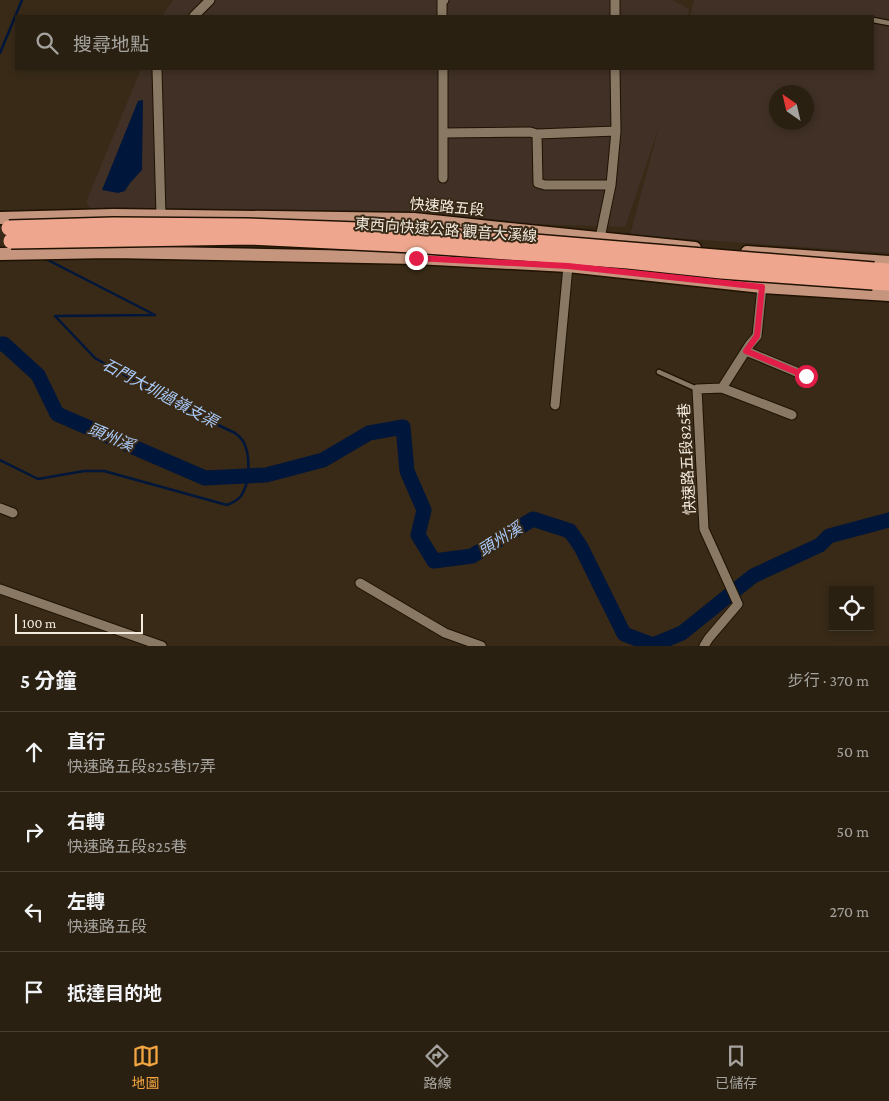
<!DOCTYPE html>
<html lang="zh-TW">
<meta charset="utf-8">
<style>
body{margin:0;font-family:"Crimson Pro","Noto Sans TC",serif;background:#362d1f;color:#f1f3f6}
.controls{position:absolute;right:15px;bottom:15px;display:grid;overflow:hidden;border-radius:0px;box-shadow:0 2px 8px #0003}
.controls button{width:45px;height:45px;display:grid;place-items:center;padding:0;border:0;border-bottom:1px solid #463e31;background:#2a2011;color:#f1f3f6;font:25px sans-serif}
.compass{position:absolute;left:769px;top:85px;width:45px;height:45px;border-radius:50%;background:#2a2011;box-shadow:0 2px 8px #0003;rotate:326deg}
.scale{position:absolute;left:15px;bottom:12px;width:128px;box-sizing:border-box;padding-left:5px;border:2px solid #f4ebdf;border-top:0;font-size:14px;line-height:18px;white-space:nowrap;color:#f4ebdf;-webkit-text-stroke:4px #382a17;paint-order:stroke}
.stop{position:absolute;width:15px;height:15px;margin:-11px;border:4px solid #e11d48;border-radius:50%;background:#fff}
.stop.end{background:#e11d48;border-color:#fff;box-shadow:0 1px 5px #0008}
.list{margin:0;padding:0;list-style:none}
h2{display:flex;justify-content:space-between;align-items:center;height:65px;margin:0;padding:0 20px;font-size:21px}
h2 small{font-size:16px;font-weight:400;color:#a5a39f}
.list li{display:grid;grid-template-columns:32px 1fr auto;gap:15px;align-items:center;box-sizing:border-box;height:80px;padding:0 20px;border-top:1px solid #463e31}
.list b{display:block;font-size:19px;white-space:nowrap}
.list p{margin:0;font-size:16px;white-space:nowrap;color:#a5a39f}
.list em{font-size:16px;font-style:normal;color:#a5a39f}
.icon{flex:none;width:28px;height:28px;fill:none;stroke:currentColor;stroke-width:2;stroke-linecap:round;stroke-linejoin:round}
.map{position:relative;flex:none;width:889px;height:646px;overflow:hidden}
.search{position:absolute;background:#2a2011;box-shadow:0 2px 8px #0003;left:15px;right:15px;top:15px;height:55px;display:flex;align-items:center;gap:12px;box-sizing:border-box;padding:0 18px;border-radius:0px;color:#a5a39f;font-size:19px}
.sheet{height:385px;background:#2a2011}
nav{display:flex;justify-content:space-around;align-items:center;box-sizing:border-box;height:70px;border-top:1px solid #463e31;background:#2a2011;font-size:14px;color:#a5a39f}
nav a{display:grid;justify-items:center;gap:2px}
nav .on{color:#f2a541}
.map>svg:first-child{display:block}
.industrial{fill:#403026;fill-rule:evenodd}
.water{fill:#00163b}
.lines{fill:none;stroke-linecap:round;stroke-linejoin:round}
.stream{stroke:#00163b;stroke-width:2.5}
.river{stroke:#00163b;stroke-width:15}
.lane-casing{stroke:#1f1202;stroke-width:7}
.street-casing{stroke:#1f1202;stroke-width:11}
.primary-casing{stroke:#1f1202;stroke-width:15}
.highway-casing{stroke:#1f1202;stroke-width:18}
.lane{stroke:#897964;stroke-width:4.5}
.street{stroke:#897964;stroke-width:9}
.primary{stroke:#c6957d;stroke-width:12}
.highway{stroke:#eea78e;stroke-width:15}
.highway-bridge-casing{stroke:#1f1202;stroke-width:18;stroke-linecap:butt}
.highway-bridge{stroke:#eea78e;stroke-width:15}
.route{stroke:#e11d48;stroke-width:6}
.labels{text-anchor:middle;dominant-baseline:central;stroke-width:4;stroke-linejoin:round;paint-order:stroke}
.street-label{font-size:15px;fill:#f4ebdf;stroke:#382a17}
.water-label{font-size:16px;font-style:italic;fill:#aacbfb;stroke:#382a17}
</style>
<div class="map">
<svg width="889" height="646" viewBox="0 0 889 646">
<rect width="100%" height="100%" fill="#382a17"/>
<path class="industrial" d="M173,0h499l17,9 -1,7h-526z
M694,0h195v253l-259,-18 29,-108 -34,100 -533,-17 -6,-8 55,-133h732v-53h-183zM776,92h30v30h-30z"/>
<path class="water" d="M143,100l-1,70 -12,13 -5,8 -7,2 -16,-3 36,-89z"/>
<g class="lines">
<path class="stream" d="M0,53l22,-53
M0,460l38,19 46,-8h20l123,34c5,-2 10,-4 14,-9 9,-13 10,-41 2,-55 -2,-3 -5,-6 -8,-8l-57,-27 -83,-48 -40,-42 100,-1 -111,-57"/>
<path class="river" d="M0,344h4l34,31 19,39 148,64 61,-3 57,-15 46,-27 34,-6 4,44 17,39 -6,25 16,26 38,-5 61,-37 37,12 11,16 43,87 29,11 29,-12 71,-57 67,-31 9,-9 60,-16"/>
<g class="lane-casing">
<path id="lane" d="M873,20l16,3
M659,372l38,17"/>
</g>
<g class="street-casing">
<path id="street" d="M615,0v16
M194,16l16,-16
M442,16v-16h2
M157,69l4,147
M443,69v109
M443,133l87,-1 7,2 79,-3
M537,134l1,49 7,2h66
M600,238l11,-53 5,-54 -1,-62
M746,351l60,25
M722,388l70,27
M555,405l13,-139
M0,508l13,5
M360,583l85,50 36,13
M0,589l162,57
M704,646l5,-8 29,-34 -34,-75 -7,-140 25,-1 28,-44 7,-8 5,-49"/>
</g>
<g class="primary-casing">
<path id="primary" d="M0,218l114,-3 300,4 281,29
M747,252l142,10
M0,254l111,-2 305,6 152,8 194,21 127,8"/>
</g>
<g class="highway-casing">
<path id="highway" d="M874,270l15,1
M873,282l16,1"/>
</g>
<use href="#lane" class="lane"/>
<use href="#street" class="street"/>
<use href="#primary" class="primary"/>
<use href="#highway" class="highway"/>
<g class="highway-bridge-casing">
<path id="highway-bridge" d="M9,228l104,-3 133,1 168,6 460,38
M11,241l239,-4 163,8 215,16 93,10 152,11"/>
</g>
<use href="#highway-bridge" class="highway-bridge"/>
</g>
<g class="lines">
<path class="route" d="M416,258l152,8 194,21 -5,49 -11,15 60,25"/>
</g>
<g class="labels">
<g class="street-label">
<text transform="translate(447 207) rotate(5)">快速路五段</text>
<text transform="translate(446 230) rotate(4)">東西向快速公路 觀音大溪線</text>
<text transform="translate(687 459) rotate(-93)">快速路五段825巷</text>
</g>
<g class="water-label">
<text transform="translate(160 393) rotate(28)">石門大圳過嶺支渠</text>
<text transform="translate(111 437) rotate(23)">頭州溪</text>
<text transform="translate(500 539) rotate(-32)">頭州溪</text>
</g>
</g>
</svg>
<div class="controls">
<button><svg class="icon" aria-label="locate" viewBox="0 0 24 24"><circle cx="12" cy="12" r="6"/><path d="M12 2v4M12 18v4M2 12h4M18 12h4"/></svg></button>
</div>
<svg class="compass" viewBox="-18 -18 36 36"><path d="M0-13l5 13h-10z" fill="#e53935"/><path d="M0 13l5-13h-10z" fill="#a5a39f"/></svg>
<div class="scale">100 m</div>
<div class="stop" style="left:806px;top:376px"></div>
<div class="stop end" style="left:416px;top:258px"></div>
<div class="search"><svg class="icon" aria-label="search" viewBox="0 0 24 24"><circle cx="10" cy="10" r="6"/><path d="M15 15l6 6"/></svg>搜尋地點</div>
</div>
<section class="sheet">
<h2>5 分鐘<small>步行 · 370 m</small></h2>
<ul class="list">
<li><svg class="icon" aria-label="ahead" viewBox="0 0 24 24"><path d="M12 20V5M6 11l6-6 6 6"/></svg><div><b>直行</b><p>快速路五段825巷17弄</p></div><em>50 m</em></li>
<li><svg class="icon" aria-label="right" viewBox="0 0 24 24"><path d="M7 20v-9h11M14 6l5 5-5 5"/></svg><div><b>右轉</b><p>快速路五段825巷</p></div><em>50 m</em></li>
<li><svg class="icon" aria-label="left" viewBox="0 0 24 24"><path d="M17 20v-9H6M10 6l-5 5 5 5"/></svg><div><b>左轉</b><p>快速路五段</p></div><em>270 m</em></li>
<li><svg class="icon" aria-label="arrive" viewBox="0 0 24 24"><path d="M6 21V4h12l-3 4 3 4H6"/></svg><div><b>抵達目的地</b></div></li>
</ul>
</section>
<nav>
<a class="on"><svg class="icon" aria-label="map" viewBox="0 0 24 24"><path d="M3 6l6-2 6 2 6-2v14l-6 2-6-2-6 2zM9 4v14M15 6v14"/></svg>地圖</a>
<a><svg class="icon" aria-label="directions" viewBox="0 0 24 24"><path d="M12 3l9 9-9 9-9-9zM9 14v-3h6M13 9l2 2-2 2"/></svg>路線</a>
<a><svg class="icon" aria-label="saved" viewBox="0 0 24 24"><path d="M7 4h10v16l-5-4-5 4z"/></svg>已儲存</a>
</nav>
